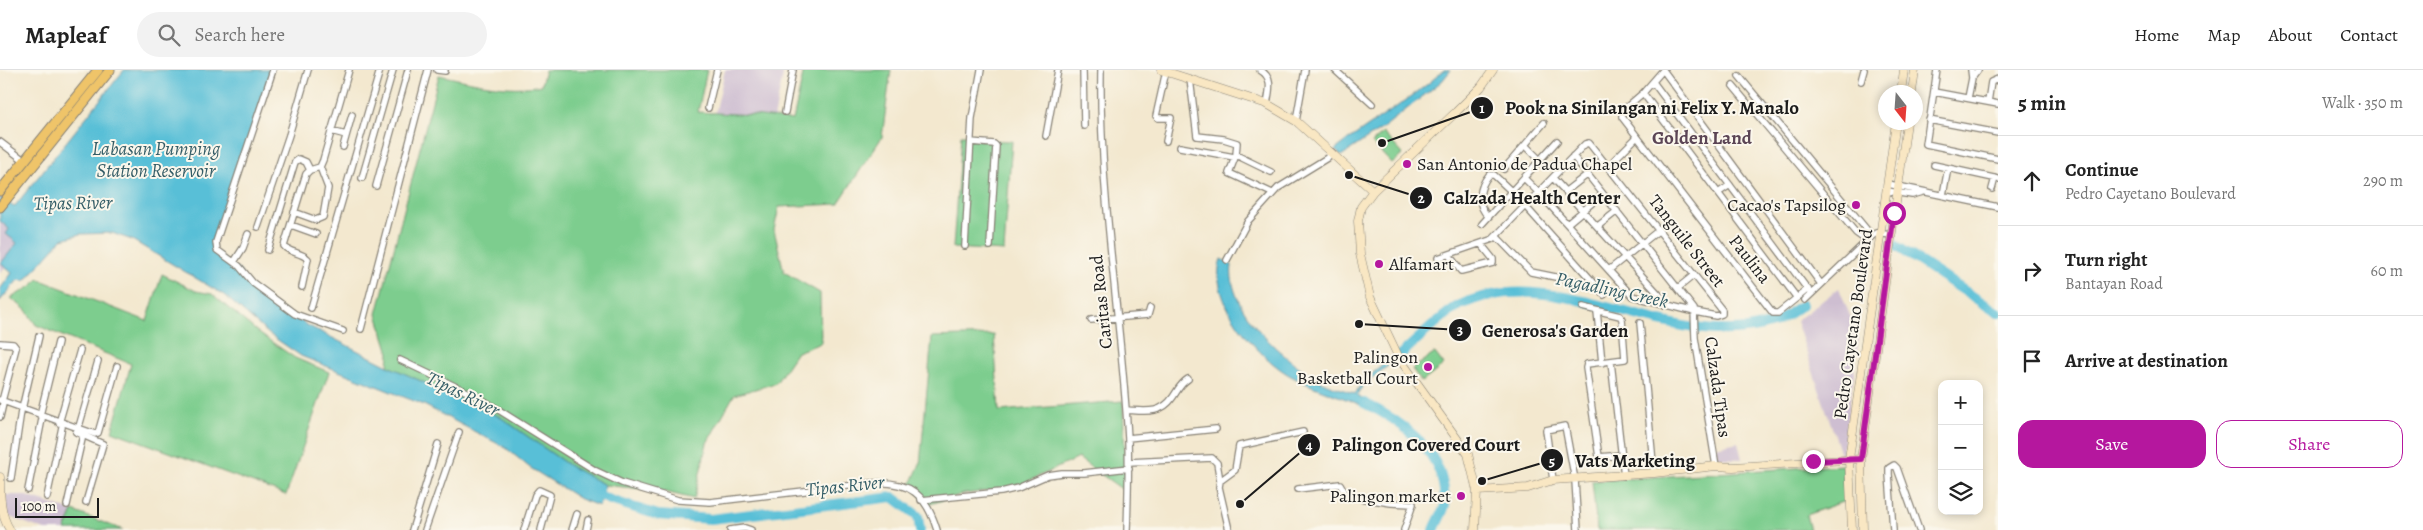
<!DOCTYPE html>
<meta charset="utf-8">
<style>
body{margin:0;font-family:Alegreya,serif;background:#f2f2f2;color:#222}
.controls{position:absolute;right:15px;bottom:15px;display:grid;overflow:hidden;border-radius:10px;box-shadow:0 2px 8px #0003}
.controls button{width:45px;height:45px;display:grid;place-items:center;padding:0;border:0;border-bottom:1px solid #e0e0e0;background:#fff;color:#222;font:25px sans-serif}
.compass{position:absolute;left:1878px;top:15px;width:45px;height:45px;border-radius:50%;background:#fff;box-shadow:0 2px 8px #0003;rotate:163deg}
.scale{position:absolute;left:15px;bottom:12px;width:84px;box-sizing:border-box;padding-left:5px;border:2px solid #1c1c1c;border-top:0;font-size:14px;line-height:18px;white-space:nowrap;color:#1c1c1c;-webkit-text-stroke:4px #fbf7ec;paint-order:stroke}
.stop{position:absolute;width:15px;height:15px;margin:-11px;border:4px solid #b5179e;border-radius:50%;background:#fff}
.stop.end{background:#b5179e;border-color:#fff;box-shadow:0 1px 5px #0008}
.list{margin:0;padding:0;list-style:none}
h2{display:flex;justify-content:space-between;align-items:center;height:65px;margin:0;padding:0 20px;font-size:21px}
h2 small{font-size:16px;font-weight:400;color:#767676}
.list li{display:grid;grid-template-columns:32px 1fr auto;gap:15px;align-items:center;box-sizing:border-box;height:90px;padding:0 20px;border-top:1px solid #e0e0e0}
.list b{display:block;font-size:19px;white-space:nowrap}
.list p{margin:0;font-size:16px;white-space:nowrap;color:#767676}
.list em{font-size:16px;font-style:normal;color:#767676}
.actions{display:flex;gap:10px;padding:15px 20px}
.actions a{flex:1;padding:11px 0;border:1px solid #b5179e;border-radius:15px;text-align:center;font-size:18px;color:#b5179e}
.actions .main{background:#b5179e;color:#fff}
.icon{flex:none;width:28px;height:28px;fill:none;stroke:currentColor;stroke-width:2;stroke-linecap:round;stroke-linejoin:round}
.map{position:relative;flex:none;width:1998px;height:460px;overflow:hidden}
header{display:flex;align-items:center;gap:30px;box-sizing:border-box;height:70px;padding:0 25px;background:#fff;border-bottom:1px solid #e0e0e0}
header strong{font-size:24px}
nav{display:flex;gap:28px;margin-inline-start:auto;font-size:18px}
.search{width:350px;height:45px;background:#f2f2f2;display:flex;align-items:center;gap:12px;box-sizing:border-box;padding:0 18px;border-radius:28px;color:#767676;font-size:19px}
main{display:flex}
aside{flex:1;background:#fff}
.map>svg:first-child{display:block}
.industrial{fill:#cebed1}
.green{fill:#7dcd8e;stroke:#4c7455}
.water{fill:#59bfd7;stroke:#3a6e7a}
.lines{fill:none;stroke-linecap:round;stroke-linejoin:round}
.river{stroke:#59bfd7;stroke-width:10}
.street-casing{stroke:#888276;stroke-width:8}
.secondary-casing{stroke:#888276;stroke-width:9}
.primary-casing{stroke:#888276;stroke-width:11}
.street{stroke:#fff;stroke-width:5.5}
.secondary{stroke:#f9e7c3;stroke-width:8}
.primary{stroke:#efc469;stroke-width:9}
.route{stroke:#b5179e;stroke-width:6}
.poi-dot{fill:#b5179e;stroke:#fbf7ec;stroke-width:2}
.labels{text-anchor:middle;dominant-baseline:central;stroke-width:4;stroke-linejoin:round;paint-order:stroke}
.poi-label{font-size:18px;fill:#1c1c1c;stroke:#fbf7ec;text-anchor:end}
.street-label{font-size:18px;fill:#1c1c1c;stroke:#fbf7ec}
.neighbourhood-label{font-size:19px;font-weight:bold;fill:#5b4555;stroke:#fbf7ec}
.water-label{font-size:19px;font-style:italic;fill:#345d67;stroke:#fbf7ec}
.leader{fill:none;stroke:#1c1c1c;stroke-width:2}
.callout-dot{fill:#1c1c1c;stroke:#fbf7ec;stroke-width:2}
.mark-label{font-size:15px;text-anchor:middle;font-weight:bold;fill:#fff}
.callout-label{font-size:19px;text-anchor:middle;font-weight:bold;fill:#1c1c1c;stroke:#fbf7ec;stroke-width:4;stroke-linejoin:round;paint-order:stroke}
</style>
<header>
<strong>Mapleaf</strong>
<div class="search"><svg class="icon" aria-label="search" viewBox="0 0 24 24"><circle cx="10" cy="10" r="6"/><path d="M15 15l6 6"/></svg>Search here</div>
<nav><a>Home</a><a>Map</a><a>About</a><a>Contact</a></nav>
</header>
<main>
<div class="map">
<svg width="1998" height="460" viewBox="0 0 1998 460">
<rect width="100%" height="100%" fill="#fbf7ec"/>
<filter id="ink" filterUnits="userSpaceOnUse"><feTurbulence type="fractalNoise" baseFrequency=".02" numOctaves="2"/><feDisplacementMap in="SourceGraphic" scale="10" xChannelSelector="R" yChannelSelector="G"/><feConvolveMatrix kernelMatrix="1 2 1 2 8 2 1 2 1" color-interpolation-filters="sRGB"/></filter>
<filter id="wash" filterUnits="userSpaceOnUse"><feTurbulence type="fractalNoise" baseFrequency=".0096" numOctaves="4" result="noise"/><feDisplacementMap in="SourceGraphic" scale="20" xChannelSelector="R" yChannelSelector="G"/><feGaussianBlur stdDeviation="1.12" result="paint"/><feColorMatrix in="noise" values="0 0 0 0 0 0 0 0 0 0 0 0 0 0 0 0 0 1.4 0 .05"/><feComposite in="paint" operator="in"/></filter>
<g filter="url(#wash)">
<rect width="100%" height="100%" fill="#f3e8cf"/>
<path class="industrial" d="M725,0h59l-10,48 -59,-4z
M0,151l10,8 7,14 -15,20 4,3 -6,7z
M1839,218l20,50 -17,119 -46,-136z
M1738,372l4,17 -24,-1 -3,-11z
M5,425h18l50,16 -8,19h-20l-38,-14z"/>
<path class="green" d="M545,0h162l-9,42 56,3 39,5 11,-50h87l-9,67 -44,67 -59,3 -5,23 10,42 36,21 1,50 -24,9 -21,31 -42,12 -27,48 -13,56 -33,-8 -56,-6 -34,-18 -71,-50 -112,-51 1,-13 -12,-39 62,-239c33,7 69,17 102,10z
M1383,63l20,21 -11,10 -20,-21z
M961,65h14l1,5 36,1 -8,110 -51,-3z
M162,204l34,17 16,3 48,40 35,24 34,14 -43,123 -174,-64 19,-67 -95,-39 -10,-15 -15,-12 22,-13 5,-6 109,42z
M994,265l5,76 124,-10 3,91 -48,-34 -64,30 -51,6 -36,11 -16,-21 9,-20 12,-127z
M1435,283l9,12 -22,17 -10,-13z
M1843,395l2,36 -39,14 4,15h-213l-5,-49z
M73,441l50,19h-58z"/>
<path class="water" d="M124,0h148l-60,177 2,4 26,20 8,13 8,8 51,33 81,41 112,51 71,50 34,18 -6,21 -19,-7 -51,-32 -23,-19 -82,-43 -123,-49 -32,-22 -45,-39 -92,-55 -20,-7 -31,1 -19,5 -37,42 -7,-1 -18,21v-12l12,-16 -11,-10 16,-20 -11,-9 3,-5 -9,-8v-24l14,10z
M1444,0h7l-9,11 -59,47 -42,28 -6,-6c36,-28 75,-49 109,-80z
M1221,189l11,6c-6,45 51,94 87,115 10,6 24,9 36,14l7,-12 33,-27 3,3 -35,27 -6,11 19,11 -2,4c-28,-14 -59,-21 -85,-36 -32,-19 -82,-76 -68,-116z"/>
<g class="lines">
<path class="river" d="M1895,175l103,68
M1399,286c14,-12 46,-44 61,-51 101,-46 211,52 313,18 10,-4 20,-13 29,-18
M1364,333c36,17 75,45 80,87 0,5 2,11 1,15 -2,8 -8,17 -11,25
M591,421l19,9 48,15 53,4 182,-22 25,19 2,14"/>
</g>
</g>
<g filter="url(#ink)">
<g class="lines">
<g class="street-casing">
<path id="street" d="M273,0l-57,172 1,8 22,16 14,17 42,31 48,17
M437,0l8,1
M1083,0l1,56
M1101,0c-2,124 20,245 27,369 1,30 0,61 -1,91
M1260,0c14,8 9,21 7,34
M1335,0l37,34
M1663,0l-20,23 -21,18v6l151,196h5l30,-24
M1663,0l158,214
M1937,0l-11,74 72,15
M1166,1l-10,45 2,2h13l-5,23
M1739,6l133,160
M1972,8l6,-8
M1190,9l7,57 27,3 13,4 -1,12 -7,18 43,20
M1861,11l3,-11
M1653,12l158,212
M1733,16l123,147 7,5h7
M1934,22l64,12
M1643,23l154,205
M1968,28l4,-20 -1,-8
M1988,32l3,-20 7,-3
M708,38l9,-38
M785,42l8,-42
M1929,50l69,13
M1296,51l9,-51
M331,61l15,4
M1046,66l12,-66
M0,72l25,19
M971,72l23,2 2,2 -6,100
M1525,75l15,15
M343,77l9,-32
M1180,77l54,10
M1236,85l35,17
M1573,86l121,153 1,29 21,128
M1614,90l23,-23
M1934,95l64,14
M1504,99l40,-46
M362,108l31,-108
M1553,108l111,122 1,5
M1888,114l110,23
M376,116l32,-116
M1992,119l3,-11
M1566,121l22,-17
M1887,121l25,4 11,-3
M1718,123l12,-8
M1943,125l5,-27
M1526,137l68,76
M294,142l22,8 7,-3 5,-29 -8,-21
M1488,146c-12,-11 -9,-29 1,-41h5l17,16
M1482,154l75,-83
M1567,154l36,-30
M291,155l25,9
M1598,156l19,-15
M258,157l31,-92 19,-65
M1496,166l35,36 54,11h9l10,12
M965,176l7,-128 9,-48
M268,180l27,-88 4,-3 7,3 4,8
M1449,185l12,16 32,-8v-4l-12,-15
M1438,188l55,-19 92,-95 4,-1 133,167v4l-6,2 -21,-4 -63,-16 -93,-103 -15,-15
M1227,190l21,-39 30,-33 49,-30 5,-6
M234,192l9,-14 5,-14
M1609,200l50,-40
M302,217l6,-28c-7,-7 -19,-6 -24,-13l22,-72 4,-4 10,-3 3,-7 26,-90
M1678,218l16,-13
M1805,230l67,-64 4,-3 15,2
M1583,237l37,9 2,3 3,40 -38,5 -1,4 13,89 23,-2
M311,238l69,-238
M1597,241l5,52
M1091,250l57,-5 2,-7
M1640,253l14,150
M361,259l67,-259
M0,273l13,1 3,4 -14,53
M400,290l78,37 118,74 26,12 56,17 32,2 163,-19c37,-2 53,11 64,47
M1611,292l13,114
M0,330l95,34 3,-1 19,-67
M22,339l17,-73
M1126,340c18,1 35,5 47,-13 5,-7 7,-13 15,-18
M40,345l18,-73
M0,347l3,-13
M59,353l21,-73
M78,360l20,-69
M76,362l27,12 -17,58
M1128,368l88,-9
M1129,392l83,-4 5,5 3,18
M11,408l10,-67
M1553,410l-7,-50 19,-4 10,54 3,50
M1298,419l42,-5 7,12 44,7 22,1 -9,26
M28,420l14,-71
M47,427l15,-70
M921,430l80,-8 17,-4 30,-13 14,-2h22l45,-5
M67,435l16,-70
M412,460l26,-86
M425,460l34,-98
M524,460l11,-35 4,-5 11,5 -9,35
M572,460l5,-16
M586,460l2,-10
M730,460l15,-2 6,2
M1229,460l-10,-43 1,-6 15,-11 4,-24 64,-14
M1893,460l-4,-56v-6l5,-3 3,3 22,62"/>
</g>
<g class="secondary-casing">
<path id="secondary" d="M1161,0l106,34 29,17 77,70
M1901,22l3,-22
M1912,22l3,-22
M0,407c0,17 0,38 10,53
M1477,421l51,-3 25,-8 101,-7 62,-7 17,1 128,-8
M1475,460l2,-39 -9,-37 -69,-96 -29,-61 -10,-43 -2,-33 3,-14 12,-16 83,-79 25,-25 12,-17
M1852,460l-3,-71 47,-337
M1863,460l-2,-71 46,-337"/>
</g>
<g class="primary-casing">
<path id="primary" d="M0,121l98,-121
M0,137l110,-137"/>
</g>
<use href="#street" class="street"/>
<use href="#secondary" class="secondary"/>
<use href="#primary" class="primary"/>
</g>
</g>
<g class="lines" filter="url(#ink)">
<path class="route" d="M1813,391l48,-2 33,-246"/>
</g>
<g class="poi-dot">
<circle cx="1407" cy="94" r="5"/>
<circle cx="1856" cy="135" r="5"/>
<circle cx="1379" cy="194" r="5"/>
<circle cx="1428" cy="297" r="5"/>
<circle cx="1461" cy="426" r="5"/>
</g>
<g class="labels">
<g class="poi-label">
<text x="1417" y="94" text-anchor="start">San Antonio de Padua Chapel</text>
<text x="1846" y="135">Cacao's Tapsilog</text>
<text x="1389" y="194" text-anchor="start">Alfamart</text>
<text x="1418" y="287">Palingon<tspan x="1418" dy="21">Basketball Court</tspan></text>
<text x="1451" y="426">Palingon market</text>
</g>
<g class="street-label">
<text transform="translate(1687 171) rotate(52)">Tanguile Street</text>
<text transform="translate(1750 189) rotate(52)">Paulina</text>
<text transform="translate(1101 232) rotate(-96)">Caritas Road</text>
<text transform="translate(1853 254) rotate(-82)">Pedro Cayetano Boulevard</text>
<text transform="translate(1718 317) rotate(82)">Calzada Tipas</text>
</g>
<g class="neighbourhood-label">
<text x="1702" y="68">Golden Land</text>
</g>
<g class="water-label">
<text x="156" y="79">Labasan Pumping<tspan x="156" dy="22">Station Reservoir</tspan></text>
<text transform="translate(73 133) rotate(-1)">Tipas River</text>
<text transform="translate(1612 220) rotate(12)">Pagadling Creek</text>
<text transform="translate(463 324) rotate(26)">Tipas River</text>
<text transform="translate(845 416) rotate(-6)">Tipas River</text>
</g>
</g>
<path class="leader" d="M1382 73L1482 38M1349 105L1421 128M1359 254L1460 260M1240 434L1309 375M1482 411L1552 390"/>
<g class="callout-dot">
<circle cx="1382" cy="73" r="5"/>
<circle cx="1349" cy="105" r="5"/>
<circle cx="1359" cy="254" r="5"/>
<circle cx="1240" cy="434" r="5"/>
<circle cx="1482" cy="411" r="5"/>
<circle cx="1482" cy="38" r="12"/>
<circle cx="1421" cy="128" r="12"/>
<circle cx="1460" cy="260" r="12"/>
<circle cx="1309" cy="375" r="12"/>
<circle cx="1552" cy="390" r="12"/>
</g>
<g class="mark-label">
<text x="1482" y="43">1</text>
<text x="1421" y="133">2</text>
<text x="1460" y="265">3</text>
<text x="1309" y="380">4</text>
<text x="1552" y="396">5</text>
</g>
<g class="callout-label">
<text x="1652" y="44">Pook na Sinilangan ni Felix Y. Manalo</text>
<text x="1532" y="134">Calzada Health Center</text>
<text x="1555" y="267">Generosa's Garden</text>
<text x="1426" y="381">Palingon Covered Court</text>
<text x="1635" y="397">Vats Marketing</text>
</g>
</svg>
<div class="controls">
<button>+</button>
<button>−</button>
<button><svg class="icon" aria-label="layers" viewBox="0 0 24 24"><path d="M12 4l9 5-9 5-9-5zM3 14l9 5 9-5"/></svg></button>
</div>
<svg class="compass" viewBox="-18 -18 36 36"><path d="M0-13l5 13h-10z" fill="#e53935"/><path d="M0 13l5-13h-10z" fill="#767676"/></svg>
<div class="scale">100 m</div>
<div class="stop" style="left:1894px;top:143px"></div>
<div class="stop end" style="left:1813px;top:391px"></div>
</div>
<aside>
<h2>5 min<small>Walk · 350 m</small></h2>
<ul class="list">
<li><svg class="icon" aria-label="ahead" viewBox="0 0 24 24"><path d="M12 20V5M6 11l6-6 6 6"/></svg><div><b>Continue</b><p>Pedro Cayetano Boulevard</p></div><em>290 m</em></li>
<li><svg class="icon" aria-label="right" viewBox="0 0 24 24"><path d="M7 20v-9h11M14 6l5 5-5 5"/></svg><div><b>Turn right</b><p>Bantayan Road</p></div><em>60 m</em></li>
<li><svg class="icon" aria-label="arrive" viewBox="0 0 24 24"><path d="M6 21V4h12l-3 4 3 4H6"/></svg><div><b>Arrive at destination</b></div></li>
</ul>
<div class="actions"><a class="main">Save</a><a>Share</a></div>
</aside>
</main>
